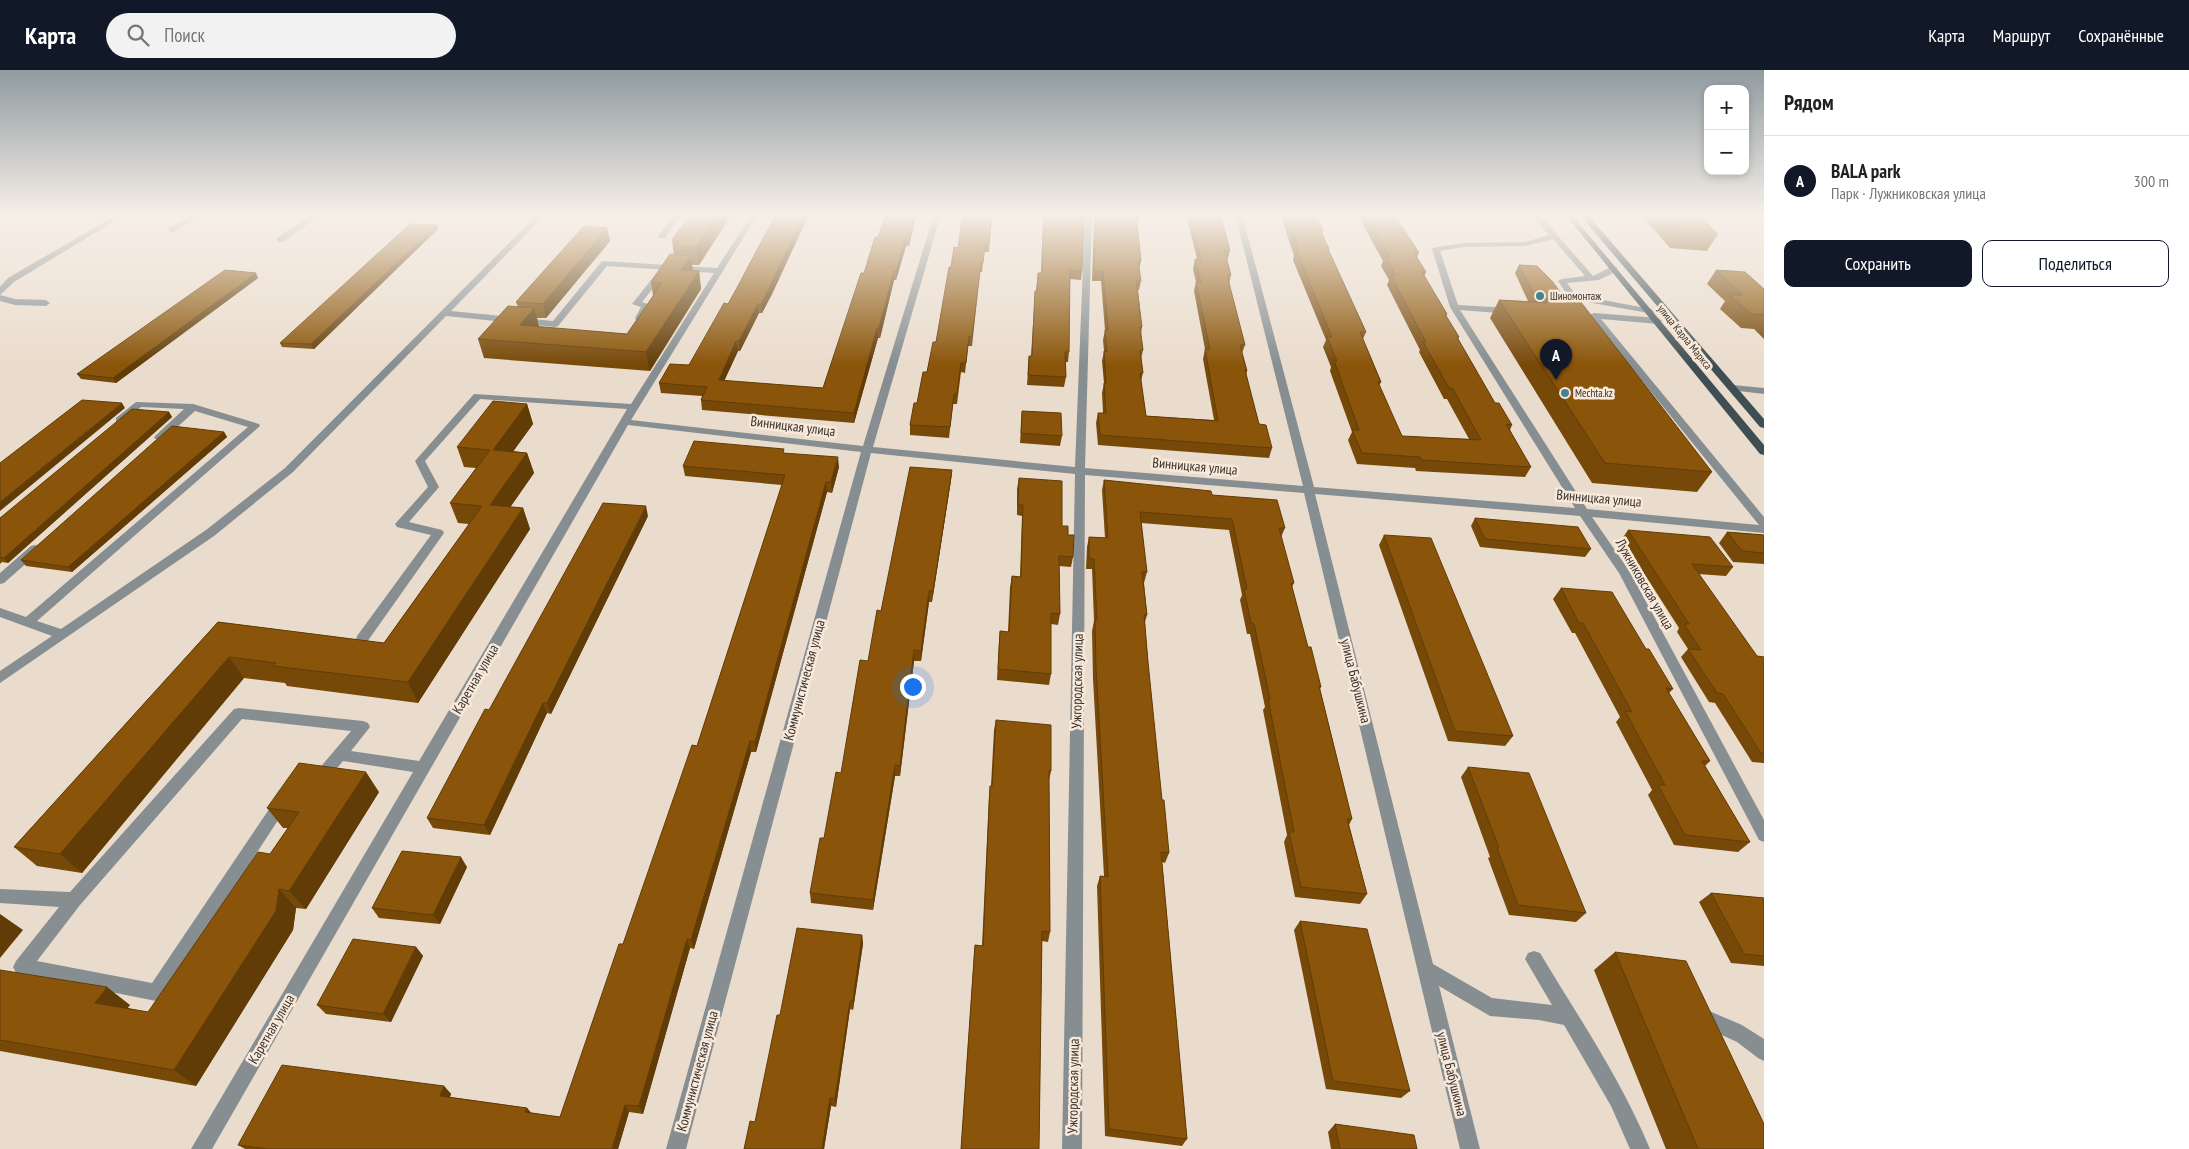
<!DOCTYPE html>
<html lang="ru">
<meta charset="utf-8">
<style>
body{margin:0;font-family:"PT Sans Narrow",sans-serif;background:#f2f2f2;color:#202124}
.controls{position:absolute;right:15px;top:15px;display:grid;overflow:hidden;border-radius:10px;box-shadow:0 2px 8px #0003}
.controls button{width:45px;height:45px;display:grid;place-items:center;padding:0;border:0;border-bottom:1px solid #e0e0e0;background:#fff;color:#202124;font:25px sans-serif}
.you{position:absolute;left:912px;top:616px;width:18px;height:18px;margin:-12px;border:4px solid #fff;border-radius:50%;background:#1a73e8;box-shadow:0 0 0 8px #1a73e833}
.badge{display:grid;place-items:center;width:32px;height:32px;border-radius:50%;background:#111827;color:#fff;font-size:16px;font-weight:700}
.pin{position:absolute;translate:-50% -41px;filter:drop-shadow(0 1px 2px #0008)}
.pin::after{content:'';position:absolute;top:26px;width:18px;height:15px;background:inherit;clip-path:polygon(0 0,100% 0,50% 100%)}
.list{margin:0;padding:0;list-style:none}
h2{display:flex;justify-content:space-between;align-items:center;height:65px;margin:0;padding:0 20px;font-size:21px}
h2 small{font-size:16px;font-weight:400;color:#757577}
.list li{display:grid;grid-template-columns:32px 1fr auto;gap:15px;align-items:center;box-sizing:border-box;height:90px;padding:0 20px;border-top:1px solid #e0e0e0}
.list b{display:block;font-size:19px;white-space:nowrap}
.list p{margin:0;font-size:16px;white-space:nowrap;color:#757577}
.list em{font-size:16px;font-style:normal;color:#757577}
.actions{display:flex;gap:10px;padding:15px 20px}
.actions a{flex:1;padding:11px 0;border:1px solid #111827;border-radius:10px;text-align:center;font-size:18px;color:#111827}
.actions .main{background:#111827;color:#fff}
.icon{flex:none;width:28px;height:28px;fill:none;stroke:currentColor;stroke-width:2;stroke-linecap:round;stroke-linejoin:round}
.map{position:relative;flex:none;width:1764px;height:1079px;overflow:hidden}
header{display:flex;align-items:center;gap:30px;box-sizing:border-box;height:70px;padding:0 25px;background:#111827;color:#fff}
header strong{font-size:24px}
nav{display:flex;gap:28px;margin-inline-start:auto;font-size:18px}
.search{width:350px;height:45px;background:#f2f2f2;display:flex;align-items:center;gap:12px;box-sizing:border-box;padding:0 18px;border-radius:28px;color:#757577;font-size:19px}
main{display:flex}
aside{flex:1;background:#fff}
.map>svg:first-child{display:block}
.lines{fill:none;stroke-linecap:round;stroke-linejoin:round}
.minor{fill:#868e91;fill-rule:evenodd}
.major{fill:#3e4e53;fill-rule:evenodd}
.wall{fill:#774909}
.shaded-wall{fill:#613c07}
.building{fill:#8a550a;stroke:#613c07}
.poi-dot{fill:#428396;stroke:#f8e9db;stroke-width:2}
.labels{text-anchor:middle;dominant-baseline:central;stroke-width:5;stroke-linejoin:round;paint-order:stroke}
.far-poi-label{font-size:11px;fill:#38322d;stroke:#f8e9db;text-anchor:start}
.far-street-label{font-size:11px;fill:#38322d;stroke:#f8e9db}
.street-label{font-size:14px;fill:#38322d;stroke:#f8e9db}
</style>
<header>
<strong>Карта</strong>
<div class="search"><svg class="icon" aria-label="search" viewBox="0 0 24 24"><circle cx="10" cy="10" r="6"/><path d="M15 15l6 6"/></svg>Поиск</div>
<nav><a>Карта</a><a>Маршрут</a><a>Сохранённые</a></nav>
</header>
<main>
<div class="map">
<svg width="1764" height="1079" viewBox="0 0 1764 1079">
<rect width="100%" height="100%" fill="#eadccd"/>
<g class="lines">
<path class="minor" d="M118,144h8l-112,68 -14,13v-8l8,-9z
M193,144h8l-26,18h-6v-4z
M313,144h8l-38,28h-6v-4z
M538,144h8l-95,97 102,10 49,-60 115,7 35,-54h6l-127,206 232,26 71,-232h7l-68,233 202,20 10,-253h7l-7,254 218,18 -68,-272h7l72,273 261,21 -125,-201 -18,-58 4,-2 28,-4 61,-1 24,-7 -18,-21h8l54,62 18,-9h6v4l-18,9 -32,3 9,12 75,14 4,3 -1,2 -84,-15 -12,-18 4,-2 23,-3 -32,-37 -28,7 -61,1 -24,4 18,54 53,3 4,3 -4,3 -51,-4 127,199 172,16 -167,-206 -5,-3 7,-3 64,5 4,3 -4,3 -57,-5 163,198v16l-172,-16 38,55 134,248v22l-5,-2 -140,-267 -39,-57 -265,-22 118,470 59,34 60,7 -27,-46 3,-6 6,-2 6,2c39,65 81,126 110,196h-20l-19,-43 -47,-81 -25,-5 -49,-4 -51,-30 41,163h-20l-156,-656 -219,-18 -3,674h-20l13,-675 -204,-21 -185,696h-20l195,-697 -233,-27 -416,724h-21l222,-377 -70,-11 -16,19 -24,2 -141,216 -6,3 -140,-28 -3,-6 3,-6 43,-54 -59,-4v-14l70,3 164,-183 5,-1 124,13 5,2 2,4 -19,24 68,10 208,-352 -147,-10 -55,62 14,26 -30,35 33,8 2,3 -77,109h-10l-1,-3 1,-3 74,-101 -34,-8 -2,-3 33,-37 -13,-26 59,-67 157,10 83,-131 -107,-7 -49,60 -3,1 -109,-11 -153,156 -79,64 -214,147v-12l52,-35 -52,-19v-9l26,9 222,-190 -53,-16 -32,29 -4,1 -5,-3 1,-2 29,-27 -43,-2 -17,15h-8v-4l20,-16 57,2 66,20 1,2 -223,195 24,8 145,-99 79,-62zM242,649l109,12 -33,39 -24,2 -142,211 -115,-22 43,-56z
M675,144h7l-17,24h-6l-1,-2z
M659,200l7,2 -24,30 9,3 -9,15h-6l-1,-2 6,-11 -9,-3z
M0,225l15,4 31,1 4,3 -4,3 -31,-1 -15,-4z
M1733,315l31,3v6l-34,-4 -2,-2z
M35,475l4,1 2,3 -2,3 -35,31 -4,1v-11l31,-27z
M1702,938l40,17 22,14v22l-6,-3 -21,-16 -41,-19 -3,-6 3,-6z"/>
<path class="major" d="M1565,144h6l193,231v10l-4,-1z
M1579,144h8l177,205v9l-4,-1z"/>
</g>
<path class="wall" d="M691,144h41l-33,51h-7l1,6h6l2,18 -51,82 -166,-13 -6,-19 40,-32 -2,-5 91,-74 3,13 -64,77h-9l2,9 88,7 26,-38 -2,-14 23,-27 -2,-15z
M776,144h33l-37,80 -10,19h-3l-19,38h-2l-14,30 99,7 41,-115 14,-36 8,-23h34l-1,3h-3l-7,29h-3l-10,34h-2l-14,58h-2l-24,85 -152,-13 -1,-10 1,-4 -41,-3 -2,-10 30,-18 39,-61 10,-18z
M992,144l-3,38h-5l-2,20h-2l-8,74h-4l-3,27 -4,-1 -4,32h-4l-4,34 -39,-3v-10l17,-53 9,-30 15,-75 7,-19z
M1043,144h41l-2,57 -1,9 -11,-1 -1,73 -1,10h-3l1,15 -2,10 -37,-2 2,-29h2l4,-65h1l2,-18h3z
M1095,144l14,1v-1h31l-2,8h-1l4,39 -2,9 2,11 -2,9h-1l4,37 -1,7 2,16 -2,9 2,14 -2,8 5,35 68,4 -11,-61 2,-10 -11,-58 2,-9 -3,-13 2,-10h2l-11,-45h34l10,36 -2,9h-1l4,16 -2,9 16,61 -3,8 5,18 -1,4 13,49 13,24 -3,10 -171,-13 -2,-22 2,-10h5l-1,-20 2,-10 -2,-22 2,-10 -1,-11 2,-10 -4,-49h-9l2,-58z
M1282,144h33l8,16 -1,3 7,16v2l37,81 -3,7 18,43 -2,4 23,50 67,3 -22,-40h-3l-25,-47 1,-2 -33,-65 2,-5 -8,-14 2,-5 -26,-47h37l25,39 -2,4 9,15 -2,5 23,37 -1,2 13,21 -1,2 37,64 17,22 -2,5 21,37 -6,10 -109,-6 -1,-3 -58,-4 -9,-24 4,-8 -22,-61 1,-4 -8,-20 3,-7 -33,-80 1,-4 -10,-31z
M1642,144h56l20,20 -11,17 -37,-3 -29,-33z
M437,155l1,4 -124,120 -32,-2 -2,-4z
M1519,195l47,35 146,172 -15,20 -105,-9 -102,-165 9,-18 29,1 -13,-28z
M1716,200l48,19v50l-10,-10 -13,-1 -21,-19 5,-8 -18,-17z
M258,208l-142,105 -35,-4 -4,-5z
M527,334l6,20 -20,27 14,2 7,20 -24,34 13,1 7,21 -112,174 -131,-17 -2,-3 -41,-5 -162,195 -45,-7 -23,-19 204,-225 166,21 85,-119 -11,-1 -8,-20 26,-35 -12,-1 -7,-20z
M1022,341l40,25 -2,10 -40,-3z
M169,342l3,5 -164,146 -6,-1 -2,2v-46z
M224,362l3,5 -155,135 -46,-6 -5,-6z
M784,383l55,14 -7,26 -5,-1 -71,260h-5l-57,197 -4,-1 -47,166 -14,-2 -11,37h-373l-7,-4 206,-59 7,8 -1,3 77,11 4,5 29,4 63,-173 74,-198 85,-261 -97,-9 -2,-10z
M952,400l-1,10 -19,122h-3l-8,59h-7l-14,115h-5l-22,134 -62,-7 -1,-10 31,-120 40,-162z
M1019,408l43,48 6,9 5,22 -2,10 -12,-1 1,48 -2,11 -7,-1v50l-2,11 -52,-5 2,-38 1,-11 8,1 2,-45 2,-11 8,1 2,-61 -5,-1v-26z
M1104,410l108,15 73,33 -4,9 13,46 -2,4 16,60 13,40 -1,2 32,130 -3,6 18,69 -7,10 -65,-7 -11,-55 3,-7 -24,-125 2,-3 -15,-73h-3l-7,-34 2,-5 -13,-65 -88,-7 6,49 -3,11 3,32 -2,7 3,40 14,138 7,53 -4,10 -3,-1 25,277 -5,7 -77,-10 -8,-250 3,-10h4l-11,-197 -1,-48 2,-10 -2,-52h-6l1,-22 2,-10 16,1 -3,-48z
M648,446l-97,198 -4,-1 -57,122 -57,-7 -6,-10 62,-108z
M1475,448l116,31 -6,8 -105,-10 -9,-21z
M1628,460l105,37 -7,9 -28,-2 59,82 7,1v106l-12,-1 -37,-59 -6,-1 -28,-45 7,-8 -11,-17 2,-4 -57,-89z
M1727,462l37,3v29l-31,-2 -14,-19z
M1384,465l129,201 -8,10 -57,-5 -69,-196z
M1561,518l85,61 27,40 -4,4 41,68 -5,5 45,76 -12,10 -64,-7 -26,-50 4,-5 -36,-68 4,-5 -45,-84h-3l-19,-34z
M996,650l55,51 -2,9 1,152 -2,10 -6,-1 -3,208h-78l13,-194 1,-10 7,1 7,-150 1,-10h1l3,-56z
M1468,697l118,146 -10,9 -67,-7 -21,-57 2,-1 -29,-80z
M379,722l-73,117 -10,-1 -3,22 -97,156 -196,-35v-81l130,35 -3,3 21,4 122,-158 18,-26h-5l-16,-20z
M467,797l-27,57 -61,-6 -7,-10z
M1711,823l53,5v68l-33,-3 -32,-61z
M1300,851l110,170 -9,7 -75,-9 -32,-159z
M862,865l1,9 -10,66 -3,-1 -14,98 -5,-1 -7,43h-80l11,-27 25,-107z
M416,877l7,9 -32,66 -65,-8 -9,-9z
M1615,882l149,197h-98l-72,-179z
M1335,1054l82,25h-86l-3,-17z"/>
<path class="shaded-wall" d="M719,144h13l-33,51 -3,-18z
M805,144h4l-37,80 -10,19 -1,-9z
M915,144h1v3l-7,29v-9z
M437,155l1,4 -124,120 -3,-5z
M607,158l3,13 -64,77 -3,-14z
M906,167v9l-10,34v-9z
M691,186l2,18 -12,-4z
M699,201l2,18 -51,82 -4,-19z
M894,201v9l-14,58 -1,-10z
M256,203l2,5 -142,105 -3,-5z
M758,234l1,9 -19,38 -1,-10z
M534,238l5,19 -19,-2z
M877,258l1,10 -24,85v-10z
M736,271l2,10 -18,39 -1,-10z
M122,333l3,5 -125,103v-9z
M527,334l6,20 -33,46 -7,-20z
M169,342l3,5 -164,146 -4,-5z
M224,362l3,5 -155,135 -4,-5z
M527,383l7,20 -36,52 -8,-20z
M838,387l1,10 -7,26 -1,-11z
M952,400l-1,10 -19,122 1,-11z
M826,412l1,10 -71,260 -1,-10z
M646,436l2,10 -97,198 -4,-11z
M523,438l7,21 -112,174 -10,-21z
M929,521v11l-8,59v-10z
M914,580v11l-14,115v-10z
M229,587l15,21 -162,195 -22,-19z
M543,633l4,10 -57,122 -6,-10z
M750,671l1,11 -57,197 -3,-9z
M895,695v11l-22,134v-10z
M366,702l13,20 -73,117 -17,-18z
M461,787l6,10 -27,57 -7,-9z
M279,819l17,19 -3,22 -97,156 -22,-16z
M0,844l23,16 -23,28z
M862,865l1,9 -10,66v-9z
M687,869l3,9 -47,166 -4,-8z
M416,877l7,9 -32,66 -8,-8z
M107,917l23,18 -11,15 -24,-17z
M850,931v8l-14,98 -1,-8z
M444,1016l7,8 -4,10 -7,-8z
M830,1028l1,8 -7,43h-2z
M625,1035l4,7 -11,37h-6z
M527,1038l6,7 -8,-3z"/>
<path class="building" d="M691,144h28l-23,33 -20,-1 4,-5 -8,-1z
M776,144h29l-34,70 -10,20h-3l-19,37h-3l-17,39 104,8 38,-115h3l11,-36h3l8,-23h29l-6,23h-3l-10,34h-2l-15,57h-2l-23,85 -153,-13 6,-13 -48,-4 11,-19 19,1 35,-62 4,1 10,-18z
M963,144h29l-3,29h-4l-2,20h-2l-9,74 -3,-1 -3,27h-5l-4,31h-3l-4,33 -40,-2 4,-22h3l6,-31h4l6,-30h3l13,-75h2l3,-20 4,1z
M1044,144h40l-2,57 -12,-1 -1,82h-4l1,25 -38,-2 1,-19h3l3,-65h2l1,-18h4z
M1095,144l16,1v-1h25l5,47h-3l3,20h-5l6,46h-2l3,23h-3l3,23h-3l6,43 72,5 -13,-72h5l-14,-67h5l-6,-23 6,1 -11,-46h30l10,36h-6l7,25h-4l18,70h-5l7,26 -2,-1 14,54 7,1 6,23 -172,-13 -2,-22h8l-2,-30h2l-2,-32 3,1 -2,-22h3l-5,-58 -9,-1z
M1287,144h28l8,16h-3l9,19h-1l38,83h-6l21,50h-3l24,54 79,4 -28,-51 -4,-1 -26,-46h3l-35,-66h5l-11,-20 5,1 -25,-43h29l25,39h-5l12,19h-4l25,42h-2l14,23h-2l38,66h4l13,22 -6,-1 25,43 -110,-7 -1,-3 -58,-4 -10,-23h7l-25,-70 3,1 -10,-24h5l-36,-87h3z
M1665,144h33l20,20 -37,-3z
M410,154l27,1 -126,119 -31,-1z
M584,156l23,2 -64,76 -27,-2z
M670,184l21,2 -10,14 18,1 -53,81 -168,-13 30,-33 26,2 -14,17 107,9 35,-51 -11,-1z
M1519,195l18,1 15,15 14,19 -21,-1 -1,1 -8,-1z
M225,200l31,3 -143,105 -36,-4z
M1716,200l29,2 19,17v26l-13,-1 -21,-19h13z
M1545,229l35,2 132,171 -107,-9 -106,-163 48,3z
M82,330l40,3 -122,99v-39z
M493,331l34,3 -34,46 34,3 -37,52 33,3 -115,174 -135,-16 3,-3 -47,-6 -169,197 -46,-7 204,-225 166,21 98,-137 -32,-3 40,-53 -33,-3z
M132,339l37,3 -165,146 -4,-1v-39z
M1022,341l39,2 1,23 -41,-3z
M172,356l52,6 -156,135 -47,-7z
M694,371l90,8 -1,4 55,4 -7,25h-5l-71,260 -5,-1 -59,199 -4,-1 -48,167 -14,-1 -13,44h-345l-29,-4 44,-80 162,21 -4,10 87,12 -2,4 35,5 59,-173h4l69,-199 5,1 88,-271 -102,-9z
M910,397l42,3 -19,121h-4l-8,60 -7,-1 -14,116 -5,-1 -22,135 -63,-7 10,-55h4l12,-66 5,1 19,-113 8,1 9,-51 4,1z
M1019,408l43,3v45h6v9h6l-1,22 -14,-1 1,58 -9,-1v61l-53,-5 2,-38 9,1 3,-56 9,1 2,-72h-5z
M1104,410l107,11 1,4 65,5 8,28h-6l15,55h-3l17,64h3l10,40 -2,-1 33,133h-5l20,75 -66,-7 -12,-55h5l-26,-133h2l-16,-75 -3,-1 -7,-34h3l-15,-70 -92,-7 7,60h-5l5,43h-3l4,47 14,138h2l5,53 -8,-1 26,287 -78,-10 -9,-253 8,1 -12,-209 -1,-48h2l-3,-61 -5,-1v-21l19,1z
M603,433l43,3 -99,197h-4l-59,122 -57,-7 58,-109 4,1z
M1475,448l103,9 13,22 -106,-10z
M1628,460l82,7 23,30 -41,-3 65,92 7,1v97l-3,-1 -38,-59 -6,-1 -29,-44 13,1 -17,-26h5z
M1727,462l37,3v18l-22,-2z
M1384,465l47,3 82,198 -58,-5z
M1561,518l51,4 34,57h3l24,40 -7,-1 44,73h-8l48,81 -65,-7 -27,-50h7l-40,-74 7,1 -49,-89h-4z
M996,650l55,5v46h-2l1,161 -8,-1 -3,218h-78l14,-204 8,1 7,-160h2z
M299,693l67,9 -77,119 -10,-2 -3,22 -102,159 -174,-30v-70l107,17 -12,16 53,9 110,-160 12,2 29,-42 -32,-4z
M1468,697l61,6 57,140 -68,-8 -21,-57h2z
M402,781l59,6 -28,58 -61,-7z
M1711,823l53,5v58l-20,-2z
M1300,851l67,8 43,162 -77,-10z
M797,858l65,7 -9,66h-3l-15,98 -5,-1 -8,51h-78l6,-28 5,1 22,-107h3z
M353,869l63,8 -33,67 -66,-9z
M1615,882l71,9 78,163v25h-66z
M1335,1054l79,11 3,14h-77z"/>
<linearGradient id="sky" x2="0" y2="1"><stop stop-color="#909ba0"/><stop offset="0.49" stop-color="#f6efe8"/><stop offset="1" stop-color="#f6efe8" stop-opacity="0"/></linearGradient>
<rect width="1764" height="295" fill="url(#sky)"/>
<g class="poi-dot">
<circle cx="1540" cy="226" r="5"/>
<circle cx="1565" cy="323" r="5"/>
</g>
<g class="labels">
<g class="far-poi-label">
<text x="1550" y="226">Шиномонтаж</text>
<text x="1575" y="323">Mechta.kz</text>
</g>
<g class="far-street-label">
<text transform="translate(1685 267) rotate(51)">улица Карла Маркса</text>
</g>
<g class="street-label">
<text transform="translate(793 356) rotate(7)">Винницкая улица</text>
<text transform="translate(1195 396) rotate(5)">Винницкая улица</text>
<text transform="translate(1599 428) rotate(5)">Винницкая улица</text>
<text transform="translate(1645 514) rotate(60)">Лужниковская улица</text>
<text transform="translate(475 609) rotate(-60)">Каретная улица</text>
<text transform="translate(804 610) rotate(-75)">Коммунистическая улица</text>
<text transform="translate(1077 611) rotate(-89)">Ужгородская улица</text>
<text transform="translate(1356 611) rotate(76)">улица Бабушкина</text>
<text transform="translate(271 959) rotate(-60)">Каретная улица</text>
<text transform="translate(697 1001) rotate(-75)">Коммунистическая улица</text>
<text transform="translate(1452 1004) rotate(76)">улица Бабушкина</text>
<text transform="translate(1073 1016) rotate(-89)">Ужгородская улица</text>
</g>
</g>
</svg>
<div class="controls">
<button>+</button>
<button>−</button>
</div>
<div class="you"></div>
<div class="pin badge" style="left:1556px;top:310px">A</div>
</div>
<aside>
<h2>Рядом<small></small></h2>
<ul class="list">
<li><span class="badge">A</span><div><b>BALA park</b><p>Парк · Лужниковская улица</p></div><em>300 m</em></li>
</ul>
<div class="actions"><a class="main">Сохранить</a><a>Поделиться</a></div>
</aside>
</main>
